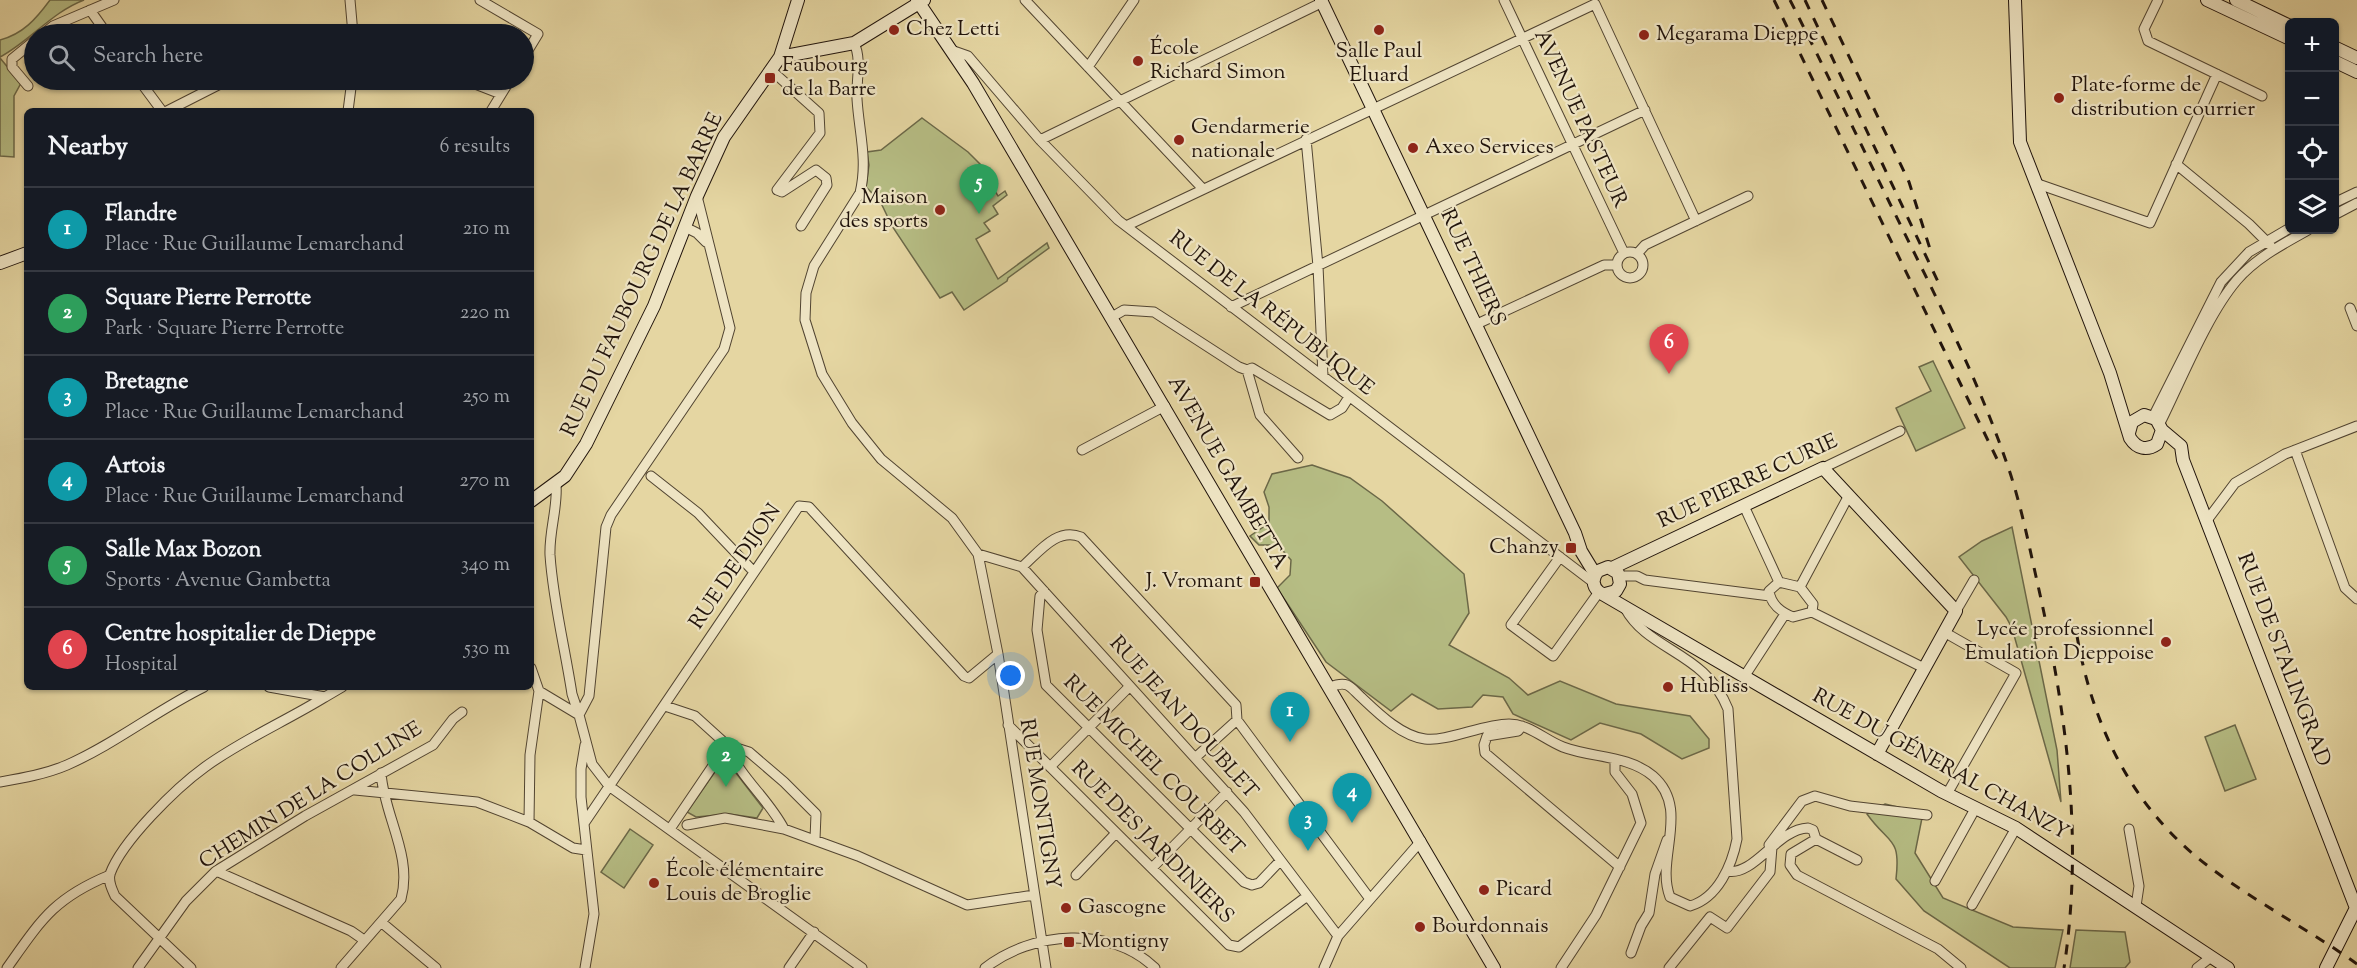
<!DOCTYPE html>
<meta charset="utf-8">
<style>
body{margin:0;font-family:"Sorts Mill Goudy",serif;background:#20242c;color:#f1f3f6}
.controls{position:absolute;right:18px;top:18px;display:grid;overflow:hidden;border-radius:9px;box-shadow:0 2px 4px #0004}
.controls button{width:54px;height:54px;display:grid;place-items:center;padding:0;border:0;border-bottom:2px solid #363941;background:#171b24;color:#f1f3f6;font:30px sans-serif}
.you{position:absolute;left:1011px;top:676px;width:21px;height:21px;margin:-15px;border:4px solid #fff;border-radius:50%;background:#1a73e8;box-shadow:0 0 0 9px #1a73e833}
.badge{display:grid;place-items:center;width:39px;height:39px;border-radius:50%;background:#d93025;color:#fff;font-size:20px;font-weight:700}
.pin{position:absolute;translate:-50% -50px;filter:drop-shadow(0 2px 3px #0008)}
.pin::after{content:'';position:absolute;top:32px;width:21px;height:18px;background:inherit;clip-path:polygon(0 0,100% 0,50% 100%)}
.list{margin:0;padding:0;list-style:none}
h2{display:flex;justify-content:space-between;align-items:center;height:78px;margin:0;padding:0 24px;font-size:26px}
h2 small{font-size:20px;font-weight:400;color:#9ea1a6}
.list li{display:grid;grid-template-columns:39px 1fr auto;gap:18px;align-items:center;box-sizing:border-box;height:84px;padding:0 24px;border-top:2px solid #363941}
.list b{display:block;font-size:22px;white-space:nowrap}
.list p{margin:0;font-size:20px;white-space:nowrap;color:#9ea1a6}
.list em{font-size:20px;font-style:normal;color:#9ea1a6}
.icon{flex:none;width:33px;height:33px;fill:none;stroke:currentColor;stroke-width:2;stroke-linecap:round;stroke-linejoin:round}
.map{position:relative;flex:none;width:2357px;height:968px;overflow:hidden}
.search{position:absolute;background:#171b24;box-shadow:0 2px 4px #0004;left:24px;top:24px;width:510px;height:66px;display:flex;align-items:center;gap:15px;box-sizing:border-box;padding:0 21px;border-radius:33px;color:#9ea1a6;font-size:22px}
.panel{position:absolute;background:#171b24;box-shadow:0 2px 4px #0004;left:24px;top:108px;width:510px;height:582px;border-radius:9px}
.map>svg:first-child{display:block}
.green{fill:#b6bd84;stroke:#6b6848;stroke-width:1.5}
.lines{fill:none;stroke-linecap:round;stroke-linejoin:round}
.street-casing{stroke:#514431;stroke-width:11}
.secondary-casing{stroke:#20130b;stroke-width:14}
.street{stroke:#eee4c3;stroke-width:9}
.secondary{stroke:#eee4c3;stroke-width:12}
.rail{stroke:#20130b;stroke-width:3;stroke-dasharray:10 10;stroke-linecap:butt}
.poi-dot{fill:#8f2418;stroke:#eee4c3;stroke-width:2}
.labels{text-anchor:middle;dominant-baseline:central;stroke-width:4.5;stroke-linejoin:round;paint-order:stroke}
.poi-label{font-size:21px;fill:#20130b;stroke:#eee4c3;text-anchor:start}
.street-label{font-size:21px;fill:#20130b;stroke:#eee4c3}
</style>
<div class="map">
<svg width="2357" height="968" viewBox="0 0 2357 968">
<rect width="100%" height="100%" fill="#e5d6a2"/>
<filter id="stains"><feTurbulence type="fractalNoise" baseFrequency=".00333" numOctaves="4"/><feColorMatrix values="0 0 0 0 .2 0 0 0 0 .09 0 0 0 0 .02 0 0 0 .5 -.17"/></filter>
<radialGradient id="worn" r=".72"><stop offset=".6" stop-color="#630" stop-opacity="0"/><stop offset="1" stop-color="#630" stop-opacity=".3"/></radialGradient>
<path class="green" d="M50,0h34c-32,12 -54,41 -84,57v-17c23,-6 36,-21 50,-40z
M0,58l21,25 -7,13v61l-14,-1z
M922,118l46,34 15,15 -2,2 17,27 7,-5 2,4 -14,11 5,8 -14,9 6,8 -14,8 22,40 49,-36 2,5 -41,30 -1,3 -43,29 -12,-18 -12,6 -48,-72 -12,-25 -14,-14 3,-22 -2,-13 14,-2z
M1933,361l32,67 -49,23 -20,-43 35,-17 -12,-24z
M1312,465l38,13 32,23 82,73 5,39 -20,32 60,33 19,17 32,-14 56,23 74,12 19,23v9l-27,11 -41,-25 -41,-11 -29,17 -58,-26 -10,-17 -20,-2 -11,12 -34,2 -26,-15 -21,17 -65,-49 -49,-74 13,-13 1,-15 -13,-15h-19l-9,-9 19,-13v-16l-5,-15 8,-18z
M2012,527l45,223 4,52 -49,-174 -6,-11 -47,-60 23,-16z
M2235,725l21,54 -31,12 -20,-54z
M729,764l34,44 -6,10 -28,-4 -33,3 -9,-5 32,-46z
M1885,804l38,9 -8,40 28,45 70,29 50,3 -8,38h-45l-86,-57 -28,-32c5,-43 -7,-34 -29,-65z
M630,829l23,16 -29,43 -23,-16z
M2076,930l49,2 5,30 -5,6h-55z"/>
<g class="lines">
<g class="street-casing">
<path id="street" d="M350,0l3,34
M480,0l58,34 -14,23
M1025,0l178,189
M1504,0l120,253
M2158,0l-14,29 4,12 114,55
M90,10l17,24
M43,34l10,-8 61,-26
M854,43c8,16 2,38 3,56 2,33 11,61 3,94l-46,73 -8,27 -1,27 17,54 30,49 29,36 71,59 26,36 20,100 48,314
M951,50l17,6 72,84 78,80 476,363
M1088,67l46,-67
M771,70l48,43 1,20 -43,57 5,2 34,-22 10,8 1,7 -26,41
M139,80l23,31
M465,80l36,14
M28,86l-16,-19v-8l22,-18
M167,111l61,-31
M348,111l4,-31
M491,111l19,-31
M1306,139l12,127 5,110
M1040,140l283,-138
M2176,164l73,60 21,21
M2038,184l112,39 67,-149
M2334,203l23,-11
M2334,215l23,-12
M1126,226l469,-222 101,217
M685,227l12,6 9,9
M1617 265a13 13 0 1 1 26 0a13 13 0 1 1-26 0Z
M1637,254l8,-9 103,-49
M1231,307l414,-197
M2350,308l7,18
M1112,317l12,-7 30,2 85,55 8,3 5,-2 78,47 12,-7 7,-11
M1477,324l127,-59h13
M1247,370l13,45 38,43
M2153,417l68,-135 28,-30 41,-24
M2160,423c21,-42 47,-108 77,-143 19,-22 46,-36 71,-50
M1082,450l83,-44
M2295,450l50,138 12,11
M1823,468l77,-37
M651,476l47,37 56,59
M556,485c2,22 -7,46 -6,70 3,46 15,93 22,139l7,21
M1744,506l35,76
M2208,519l27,-36 50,-29 72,-28
M978,554l44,13 222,245 94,124
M1560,557l-49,68 42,31 46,-64
M1022,567c17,-15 35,-40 59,-30l155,168 1,15 -41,37
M1619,576h18l8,4 125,16
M1779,582l21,5 13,17 -1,8 -19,5c-12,-5 -22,-12 -24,-26z
M1800,587l48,-90
M1044,591l-4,5 -3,34 9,55 198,197 8,3 7,-2 21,-22
M1956,611l18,-31
M1812,612l112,56
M1944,632l72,41 -69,121
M1744,677l41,-63
M269,687l56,10 17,-10
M1330,687c5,-2 12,-4 17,-2 5,2 10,9 14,12 17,16 40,39 64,42 22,3 58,-15 84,-15 20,0 36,16 54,23 29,11 65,8 90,29 38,33 2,83 17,121l20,9c28,-8 42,-41 47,-67l-9,-130c-23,-58 -79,-57 -103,-101
M539,691l40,24 13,49 17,22 253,182
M665,706l30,10 32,29 22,7 35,30 32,32 -1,25
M579,715l10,-19 17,-169 5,-12 113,-166 6,-21 -33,-132
M1237,720l133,179
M1008,725l221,220 10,2 67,-50
M1522,726l-4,5 -31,5 -3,9 1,8 135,114
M727,745c13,33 41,53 57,84
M1050,767l79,-80
M0,782c23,-4 46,-8 67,-17 48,-21 90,-55 137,-78
M355,790l122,12 52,20 44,26 13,2
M529,822l1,-67 9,-64 -8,-23
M585,822l214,-316 10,1 155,169 5,2 29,-24
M687,825l38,-7 59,11 74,27 109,49 67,-10
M670,829l57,-84
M2129,829l10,57 -3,20
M1816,839l41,21
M1769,845l33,-44 13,-5 35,10 77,9
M1152,868l75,-76
M216,871l135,60 13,9
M1727,871c27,6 50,-42 81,-43l5,2 3,9 -25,15 -1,11 7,10 141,74 23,19
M1076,875l40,-42
M1935,881l40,-72
M1972,905l44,-77
M381,922l55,46
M1631,953l10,-27 8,-13 6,-39 12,-34
M7,968c34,-48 47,-70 103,-93
M138,968l48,-67 30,-30 89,-55 128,-71 20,-26 9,-7
M191,968l-76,-72c-3,-7 -7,-14 -5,-22 12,-33 66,-86 95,-107 37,-27 81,-46 120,-70
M341,968l60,-69c12,-43 -17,-83 -20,-126
M585,968l9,-54 -13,-117v-28l4,-24
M789,968l25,-36
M985,968c47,-37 126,-43 170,0
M1324,968l14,-32 83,-95
M1561,968l35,-53 45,-92 -9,-29 -17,-22v-12
M1669,968l41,-51 17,11 43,-56 2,-25
M2197,968l14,-11"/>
</g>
<g class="secondary-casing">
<path id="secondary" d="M917,0l56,83 521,885
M1321,0l254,533 6,18 14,23
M2015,0l5,142 90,231 20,65c7,11 17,13 27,6l5,-14 -6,-11 -12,-4 -12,7 -3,11
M2207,0l83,39
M2236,0l54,26
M2334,47l23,11
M780,57l74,-14 70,-43
M2334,61l23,11
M0,263l27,-10
M2162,430l19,16 2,14 173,448 -30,60
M531,501l34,-25 21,-32 68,-138 43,-110 27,-59 56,-80 18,-57
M1612,568l211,-100 133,143 -79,143
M1605,594l11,-3 4,-7 -2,-11 -10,-6 -10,4c-6,7 -6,15 1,21l342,199 75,37 212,140"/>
</g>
<use href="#street" class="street"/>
<use href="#secondary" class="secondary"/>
<path class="rail" d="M1774,0l223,459
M1790,0c38,75 74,151 111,226 38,77 77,154 105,235 14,39 22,80 31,120 29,128 47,256 27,387
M1805,0l136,288
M1822,0l87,182 21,67
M2077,636c15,85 50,161 116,218 50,42 111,72 164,110"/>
</g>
<g class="poi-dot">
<circle cx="894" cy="30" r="6"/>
<circle cx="1379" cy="30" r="6"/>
<circle cx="1644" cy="35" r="6"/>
<circle cx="1138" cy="61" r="6"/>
<rect x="764" y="72" width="12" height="12" rx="3"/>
<circle cx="2059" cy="98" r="6"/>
<circle cx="1179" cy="140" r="6"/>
<circle cx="1413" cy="148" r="6"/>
<circle cx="940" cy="210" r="6"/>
<rect x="1565" y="542" width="12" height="12" rx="3"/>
<rect x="1249" y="576" width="12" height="12" rx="3"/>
<circle cx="2166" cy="642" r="6"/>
<circle cx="1668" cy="687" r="6"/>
<circle cx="654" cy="883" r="6"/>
<circle cx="1484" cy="890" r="6"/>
<circle cx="1066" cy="908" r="6"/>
<circle cx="1420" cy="927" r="6"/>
<rect x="1063" y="936" width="12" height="12" rx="3"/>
</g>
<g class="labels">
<g class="poi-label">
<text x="906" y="30">Chez Letti</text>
<text x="1656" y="35">Megarama Dieppe</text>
<text x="1150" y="49">École<tspan x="1150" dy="24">Richard Simon</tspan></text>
<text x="1379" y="52" text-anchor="middle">Salle Paul<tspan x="1379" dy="24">Eluard</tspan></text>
<text x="782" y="66">Faubourg<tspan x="782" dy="24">de la Barre</tspan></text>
<text x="2071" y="86">Plate-forme de<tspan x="2071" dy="24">distribution courrier</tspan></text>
<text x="1191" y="128">Gendarmerie<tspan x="1191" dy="24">nationale</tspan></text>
<text x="1425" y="148">Axeo Services</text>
<text x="928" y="198" text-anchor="end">Maison<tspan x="928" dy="24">des sports</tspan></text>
<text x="1559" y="548" text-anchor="end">Chanzy</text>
<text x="1243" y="582" text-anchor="end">J. Vromant</text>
<text x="2154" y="630" text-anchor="end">Lycée professionnel<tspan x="2154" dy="24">Emulation Dieppoise</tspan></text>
<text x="1680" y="687">Hubliss</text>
<text x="666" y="871">École élémentaire<tspan x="666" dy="24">Louis de Broglie</tspan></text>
<text x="1496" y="890">Picard</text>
<text x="1078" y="908">Gascogne</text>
<text x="1432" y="927">Bourdonnais</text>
<text x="1081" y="942">Montigny</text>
</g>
<g class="street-label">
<text transform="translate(1580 119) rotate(65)">AVENUE PASTEUR</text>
<text transform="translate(1472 268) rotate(65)">RUE THIERS</text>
<text transform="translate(643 275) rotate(-65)">RUE DU FAUBOURG DE LA BARRE</text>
<text transform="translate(1271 314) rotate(38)">RUE DE LA RÉPUBLIQUE</text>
<text transform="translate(1227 473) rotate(60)">AVENUE GAMBETTA</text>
<text transform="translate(1748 482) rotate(-25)">RUE PIERRE CURIE</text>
<text transform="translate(736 567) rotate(-56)">RUE DE DIJON</text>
<text transform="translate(2283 660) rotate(69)">RUE DE STALINGRAD</text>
<text transform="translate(1183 718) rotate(48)">RUE JEAN DOUBLET</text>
<text transform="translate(1940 765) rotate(29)">RUE DU GÉNERAL CHANZY</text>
<text transform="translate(1153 766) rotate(45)">RUE MICHEL COURBET</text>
<text transform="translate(311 796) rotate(-32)">CHEMIN DE LA COLLINE</text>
<text transform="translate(1039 804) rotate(81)">RUE MONTIGNY</text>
<text transform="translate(1152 843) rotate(45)">RUE DES JARDINIERS</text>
</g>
</g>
<rect width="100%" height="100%" filter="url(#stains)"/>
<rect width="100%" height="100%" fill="url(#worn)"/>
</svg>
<div class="controls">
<button>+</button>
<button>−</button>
<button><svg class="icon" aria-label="locate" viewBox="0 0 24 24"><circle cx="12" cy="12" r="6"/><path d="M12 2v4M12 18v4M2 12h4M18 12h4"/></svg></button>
<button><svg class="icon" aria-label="layers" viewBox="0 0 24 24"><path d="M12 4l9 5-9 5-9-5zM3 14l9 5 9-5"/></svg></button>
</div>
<div class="you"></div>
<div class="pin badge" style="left:1290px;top:742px;background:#0f9aa8">1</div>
<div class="pin badge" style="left:726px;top:787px;background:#2e9e5b">2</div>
<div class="pin badge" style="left:1308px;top:851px;background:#0f9aa8">3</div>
<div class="pin badge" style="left:1352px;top:823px;background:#0f9aa8">4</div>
<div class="pin badge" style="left:979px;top:214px;background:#2e9e5b">5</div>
<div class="pin badge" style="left:1669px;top:374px;background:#e0444e">6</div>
<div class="search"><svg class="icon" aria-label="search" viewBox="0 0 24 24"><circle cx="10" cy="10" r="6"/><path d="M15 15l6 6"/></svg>Search here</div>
<section class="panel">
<h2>Nearby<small>6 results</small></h2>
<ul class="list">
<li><span class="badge" style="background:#0f9aa8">1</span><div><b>Flandre</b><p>Place · Rue Guillaume Lemarchand</p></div><em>210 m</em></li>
<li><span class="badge" style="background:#2e9e5b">2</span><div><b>Square Pierre Perrotte</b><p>Park · Square Pierre Perrotte</p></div><em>220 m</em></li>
<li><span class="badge" style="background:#0f9aa8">3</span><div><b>Bretagne</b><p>Place · Rue Guillaume Lemarchand</p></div><em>250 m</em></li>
<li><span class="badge" style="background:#0f9aa8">4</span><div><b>Artois</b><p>Place · Rue Guillaume Lemarchand</p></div><em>270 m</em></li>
<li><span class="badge" style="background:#2e9e5b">5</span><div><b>Salle Max Bozon</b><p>Sports · Avenue Gambetta</p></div><em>340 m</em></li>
<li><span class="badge" style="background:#e0444e">6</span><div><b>Centre hospitalier de Dieppe</b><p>Hospital</p></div><em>530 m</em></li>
</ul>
</section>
</div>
